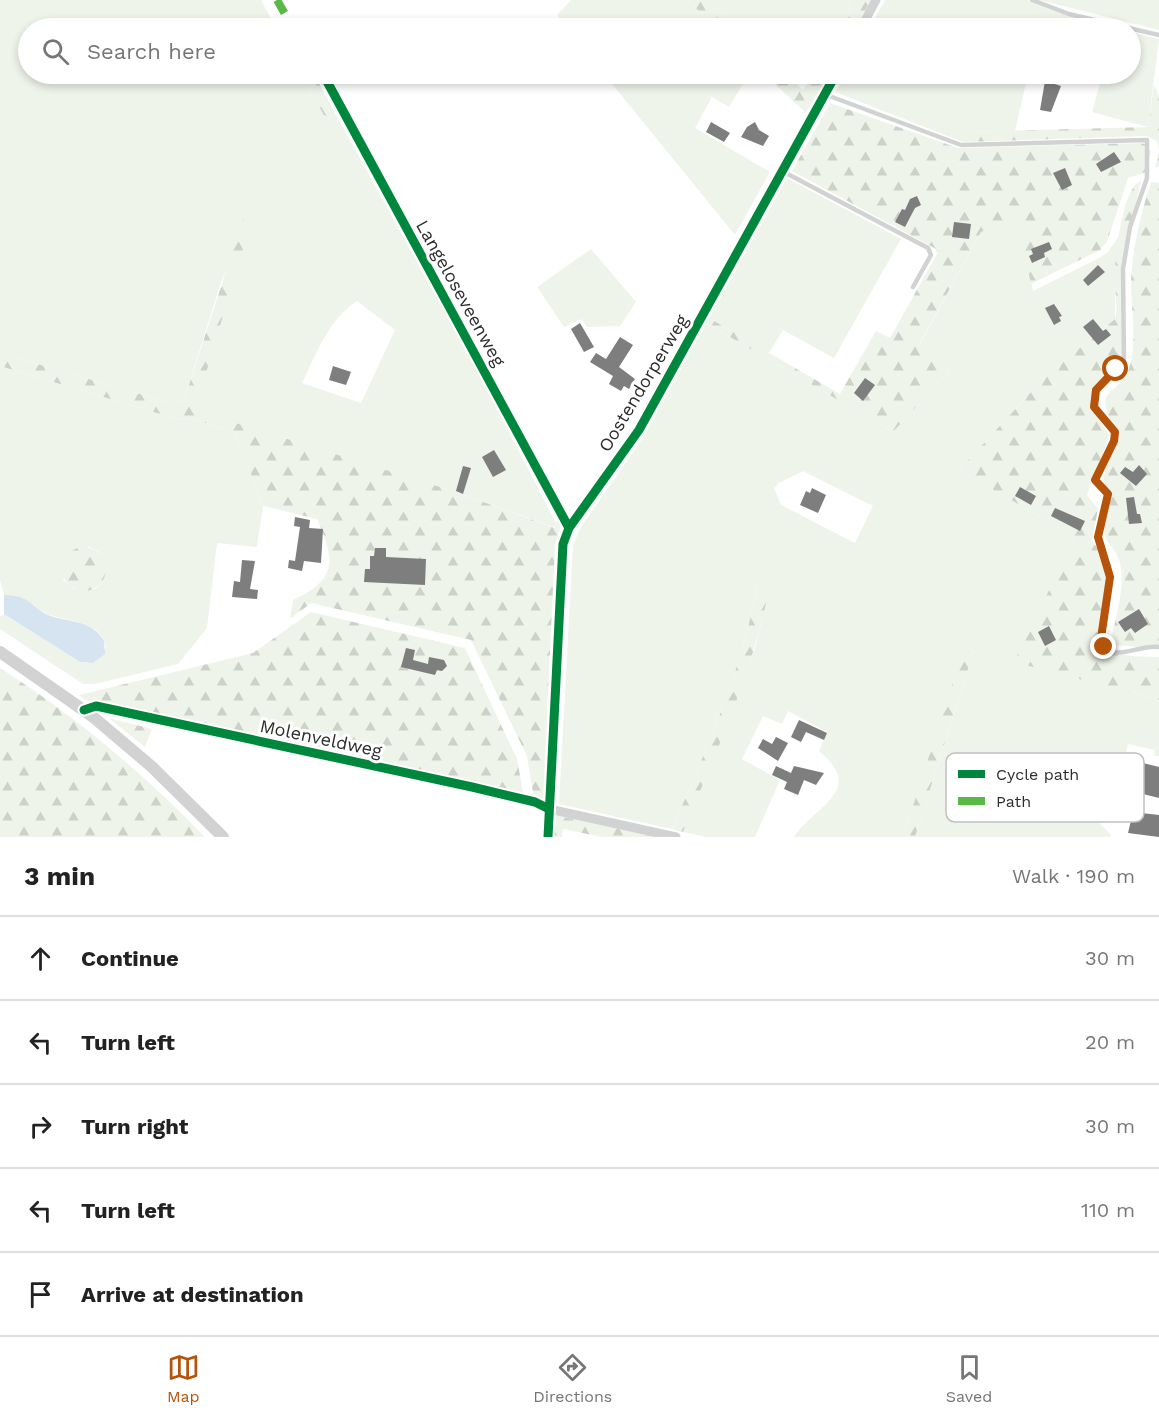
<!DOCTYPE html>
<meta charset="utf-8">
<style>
body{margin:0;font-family:"Work Sans",sans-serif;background:#f2f2f2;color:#222}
.stop{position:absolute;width:18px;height:18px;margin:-14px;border:4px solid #b45309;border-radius:50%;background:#fff}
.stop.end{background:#b45309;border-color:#fff;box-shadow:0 2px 6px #0008}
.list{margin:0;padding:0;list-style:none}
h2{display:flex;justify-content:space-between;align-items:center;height:78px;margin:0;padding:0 24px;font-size:26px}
h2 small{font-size:20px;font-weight:400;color:#767676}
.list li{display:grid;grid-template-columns:39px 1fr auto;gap:18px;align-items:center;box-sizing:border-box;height:84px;padding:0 24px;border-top:2px solid #e0e0e0}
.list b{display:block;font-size:22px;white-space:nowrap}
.list em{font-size:20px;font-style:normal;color:#767676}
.icon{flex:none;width:33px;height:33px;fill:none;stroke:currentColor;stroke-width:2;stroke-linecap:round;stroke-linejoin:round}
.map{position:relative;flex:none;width:1159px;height:837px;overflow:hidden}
.search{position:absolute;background:#fff;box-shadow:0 3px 9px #0003;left:18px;right:18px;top:18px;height:66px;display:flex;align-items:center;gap:15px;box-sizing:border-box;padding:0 21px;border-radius:33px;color:#767676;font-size:22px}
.sheet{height:498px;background:#fff}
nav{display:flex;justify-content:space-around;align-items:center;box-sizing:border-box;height:84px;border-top:2px solid #e0e0e0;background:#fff;font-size:16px;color:#767676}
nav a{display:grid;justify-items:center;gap:3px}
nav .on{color:#b45309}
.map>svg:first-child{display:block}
.grass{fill:#eff4ea;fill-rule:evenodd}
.forest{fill:url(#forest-firs)}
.water{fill:#d6e4f2}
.building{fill:#7e7e7e}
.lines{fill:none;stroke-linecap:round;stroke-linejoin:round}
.service{stroke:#d2d2d2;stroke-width:4.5}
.minor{stroke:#d2d2d2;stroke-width:9}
.tertiary{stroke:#d2d2d2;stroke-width:12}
.quiet{stroke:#58b947;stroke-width:8;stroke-dasharray:15 8;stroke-linecap:butt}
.cycleway-casing{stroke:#fff;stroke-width:13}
.cycleway{stroke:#00873e;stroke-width:9}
.route{stroke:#b45309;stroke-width:8}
.labels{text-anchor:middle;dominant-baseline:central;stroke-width:6;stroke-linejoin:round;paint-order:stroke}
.street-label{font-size:18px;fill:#2d2d2d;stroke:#fff}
.key{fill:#fff;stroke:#c0c0c0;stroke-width:1.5}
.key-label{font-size:16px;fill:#2d2d2d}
</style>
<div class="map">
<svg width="1159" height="837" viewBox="0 0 1159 837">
<defs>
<pattern id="forest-firs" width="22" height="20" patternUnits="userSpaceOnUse" patternTransform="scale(1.5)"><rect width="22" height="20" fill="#eff4ea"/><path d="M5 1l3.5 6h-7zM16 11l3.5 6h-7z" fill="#cdd2c9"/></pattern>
</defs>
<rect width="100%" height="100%" fill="#fff"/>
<path class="grass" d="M0,0h261l15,28h-248v46h273l25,45 9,-6 151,274 70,136v5l-103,-37 -259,-81 56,-190 -29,62 -37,118 -10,4 -174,-51zM357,301l38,29 -34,73 -59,-20c14,-29 27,-64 55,-82z
M571,0h116l30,28h-149l-11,-13z
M707,0h141l4,6 -13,22h-102z
M885,0h142l41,16 50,12h-249z
M1039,0h120v30z
M1131,32l28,7 -11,88 -56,-15 10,-36 -6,-2h34z
M604,74h145l-20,33 -17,-10 -17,31 75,44 -35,63z
M845,74h183l-13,57 -51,1 -1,10 -128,-50z
M787,178l114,61 -67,119 -51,-28 -14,23 -60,-35z
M1017,218l16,73 66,-33 9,-6 11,-16 -4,40v43l-70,58 -86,93 116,67 -60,125 144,38v56h-5l1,-6 -27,-6 -5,23 -18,-4 -3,14 -24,-5 1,30 32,33 -1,2h-195l59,-187 -9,-3 -62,190h-109c20,-31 73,-46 25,-86l8,-19 -39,-21 -6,13 -19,-8 -21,43 38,21 -25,57h-49l-23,-5 72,-184 7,-28 -5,-34c-15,85 -51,164 -85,243l-113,-25 14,-259 8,-18 63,-91 62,-113 187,109 56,-61 -29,-27 61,-112zM803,471l70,35 -18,37 -74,-38 -7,-17 5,-5z
M591,249l45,53 -16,24 -33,1 -5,-8 -18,8 -27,-40z
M0,366l177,53 12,-1 46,14 28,74 -6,41 -40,-4 -10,85 -29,36 -83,20h-12l-83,-55v-12l4,-3 76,48 7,1 19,-15c-6,-29 -35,-25 -56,-33 -20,-8 -20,-20 -46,-20l-4,-15zM88,546l11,6c6,15 10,25 -4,37h-21l-11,-9z"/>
<path class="forest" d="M687,0h20l30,28h-20z
M848,0h23l-16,28h-16l13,-22z
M301,74h13l21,39 -9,6z
M764,74h21l18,16 11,-16h15l-23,39z
M1154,85l5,11v70l-4,2 4,-17 -2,-10 -10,-5 -184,6 1,-10 184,-5z
M830,103l128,45 182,-5 5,1 6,7 -5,21 -18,6 -21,64 -7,8 -69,34 -14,-65 -36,13 -61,111 29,28 -56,61 -187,-109 3,-5 131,76 36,-63 14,7 47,-84 -1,-5 -144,-78z
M1141,181l-16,71 -2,110 -24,29 -2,8 2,20 10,16 -1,5 -21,55 11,14 -6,32 20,25 -8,74c8,19 36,16 55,17v43l-145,-38 61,-125 -116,-67 86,-93 70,-58c4,-11 -1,-29 0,-42 0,-19 7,-90 26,-96z
M1151,182l8,1v466l-43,-4 -4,-6c3,-23 12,-46 9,-70 -2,-28 -30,-24 -11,-65 -17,-28 4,-43 7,-72 -29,-50 4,-32 13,-67 7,-25 1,-57 1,-83 1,-34 10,-68 20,-100z
M247,207l5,4 -6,27 -51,172 258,81 102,37 3,-10 3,8 -6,19 -12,256 -9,-2 -7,-43 -56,-116 -160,-37 -21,16 3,-19c45,-21 42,-40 24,-81l-54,-13 -28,-74 -46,-14 -12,1 -177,-53v-13l174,51 10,-4z
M62 569a22 22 0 1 1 44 0a22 22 0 1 1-44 0Z
M757,586l12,3c-17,85 -53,163 -86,243l-11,-3c34,-79 70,-158 85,-243z
M311,612l154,36 52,111 7,38 -439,-97 -6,-5 174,-42z
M964,647l10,3 -59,187h-12z
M0,668c75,48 143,105 205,169h-205z
M109,718l43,11 -7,18z
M554,815l104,22h-56l-39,-8 -1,8h-9z"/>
<path class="water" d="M4,595c25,0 24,9 42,19 21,10 44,3 58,27l1,13 -12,9 -13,-1 -76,-48z"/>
<path class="building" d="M1045,81l16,5 -10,26 -11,-2z
M711,122l19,11 -6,9 -18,-10z
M755,122l4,8 10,6 -6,10 -22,-9 6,-10z
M1114,152l7,10 -20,10 -5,-8z
M1065,168l7,17 -10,5 -9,-17z
M917,196l4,9 -6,3 -10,19 -10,-5 7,-13 3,1 5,-11z
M954,222l17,2 -2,15 -17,-2z
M1049,242l3,7 -8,4 1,4 -13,6 -3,-7 4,-2 -2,-5z
M1098,265l7,7 -17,14 -5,-6z
M1054,304l8,12 -3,1 2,4 -7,4 -9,-17z
M1093,319l10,12 3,-2 5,6 -13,10 -15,-18z
M580,323l14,24 -10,5 -13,-23z
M620,337l13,8 -14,22 16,12 -6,10 -5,-3 -3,5 -12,-7 4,-8 -23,-14 6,-9 10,6z
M333,366l18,6 -5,13 -17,-5z
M865,378l10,7 -12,16 -9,-8z
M494,450l12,20 -13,7 -11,-20z
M1139,465l8,9 -11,12 -16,-13 5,-6 8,5z
M463,466l8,2 -8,26 -7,-3z
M1020,487l16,9 -5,9 -16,-9z
M812,488l14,7 -8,18 -18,-8 6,-14 4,2z
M1134,497l3,17h3l2,9 -13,1 -3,-26z
M1055,508l30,13 -5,10 -29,-15z
M295,517l15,3 -1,8 14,1 -2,34 -17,-2 -2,10 -14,-3 1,-8 6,1 5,-34 -6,-1z
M375,548h11v9l40,2 -1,26 -61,-3 1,-13h5v-13h4z
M242,560l13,1 -5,28 8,1 -1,9 -25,-2 2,-16 6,1z
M1139,609l9,15 -13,9 -4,-5 -6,4 -7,-10z
M1049,626l7,14 -11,6 -7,-14z
M406,648l9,2 -2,10 15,4 1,-7 15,3 3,6 -5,5 -5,-1 -2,5 -34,-8z
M799,720l28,13 -3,7 -18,-8 -5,10 -10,-5z
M776,737l12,6 -10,18 -20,-13 5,-9 9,5z
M1132,754l8,2 -1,6 20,5v31l-24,-6v3l-10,-2z
M776,766l15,7 3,-7 30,7 -8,12 -12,-5 -6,15 -14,-6 3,-7 -15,-7z
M1133,812l26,3v22l-31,-4z"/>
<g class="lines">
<path class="service" d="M1032,0l37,14 90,21
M824,94l137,51 186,-5v38l-17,49 -7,42 1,95 -28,26 -2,17 21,25 -1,9 -19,39 13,14 -10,43 12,40 -9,61c8,29 38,5 58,9
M782,171l146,77 3,7 -18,32"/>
<path class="minor" d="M861,28l15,-28
M549,809l127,28
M548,837l15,-293 6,-16 70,-98 197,-356"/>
<path class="tertiary" d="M0,652l92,64 59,50 72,71"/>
<path class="quiet" d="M277,0l16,28"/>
<g class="cycleway-casing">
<path id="cycleway" d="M323,74l246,454
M84,710l12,-4 376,81 63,15 14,7
M548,837l15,-293 6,-16 70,-98 197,-356"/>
</g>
<use href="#cycleway" class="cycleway"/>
</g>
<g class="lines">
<path class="route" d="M1104,647l-3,-9 9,-61 -12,-40 10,-43 -13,-14 19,-39 1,-9 -21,-25 2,-17 20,-21"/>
</g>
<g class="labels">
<g class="street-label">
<text transform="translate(461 293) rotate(61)">Langeloseveenweg</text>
<text transform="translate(643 383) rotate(-59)">Oostendorperweg</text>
<text transform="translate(321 738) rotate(12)">Molenveldweg</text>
</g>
</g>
<rect x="946" y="753" width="198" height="69" rx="9" class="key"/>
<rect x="958" y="770" width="27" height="8" fill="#00873e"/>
<rect x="958" y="797" width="27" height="8" fill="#58b947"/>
<g class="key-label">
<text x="996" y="780">Cycle path</text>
<text x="996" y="807">Path</text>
</g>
</svg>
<div class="stop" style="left:1116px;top:369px"></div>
<div class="stop end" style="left:1104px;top:647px"></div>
<div class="search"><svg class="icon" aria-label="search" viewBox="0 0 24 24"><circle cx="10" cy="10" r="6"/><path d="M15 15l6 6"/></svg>Search here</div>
</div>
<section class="sheet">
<h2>3 min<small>Walk · 190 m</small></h2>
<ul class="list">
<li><svg class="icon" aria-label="ahead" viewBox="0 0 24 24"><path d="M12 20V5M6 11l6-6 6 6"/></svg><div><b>Continue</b></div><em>30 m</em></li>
<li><svg class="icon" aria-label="left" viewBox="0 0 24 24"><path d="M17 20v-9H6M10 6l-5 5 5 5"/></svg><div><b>Turn left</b></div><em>20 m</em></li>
<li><svg class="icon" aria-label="right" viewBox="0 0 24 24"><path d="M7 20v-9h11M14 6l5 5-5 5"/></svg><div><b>Turn right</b></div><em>30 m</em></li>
<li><svg class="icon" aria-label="left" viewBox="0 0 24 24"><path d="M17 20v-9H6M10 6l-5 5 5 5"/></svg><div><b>Turn left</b></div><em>110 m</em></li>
<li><svg class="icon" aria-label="arrive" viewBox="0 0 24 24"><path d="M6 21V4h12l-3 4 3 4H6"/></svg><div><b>Arrive at destination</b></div></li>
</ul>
</section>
<nav>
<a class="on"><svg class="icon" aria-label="map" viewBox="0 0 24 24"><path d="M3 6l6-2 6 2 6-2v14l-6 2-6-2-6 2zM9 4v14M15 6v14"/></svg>Map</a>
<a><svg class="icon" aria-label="directions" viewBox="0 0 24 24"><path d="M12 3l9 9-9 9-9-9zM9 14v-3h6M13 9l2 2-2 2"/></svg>Directions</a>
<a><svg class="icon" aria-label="saved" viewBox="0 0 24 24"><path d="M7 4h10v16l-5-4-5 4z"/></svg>Saved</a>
</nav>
